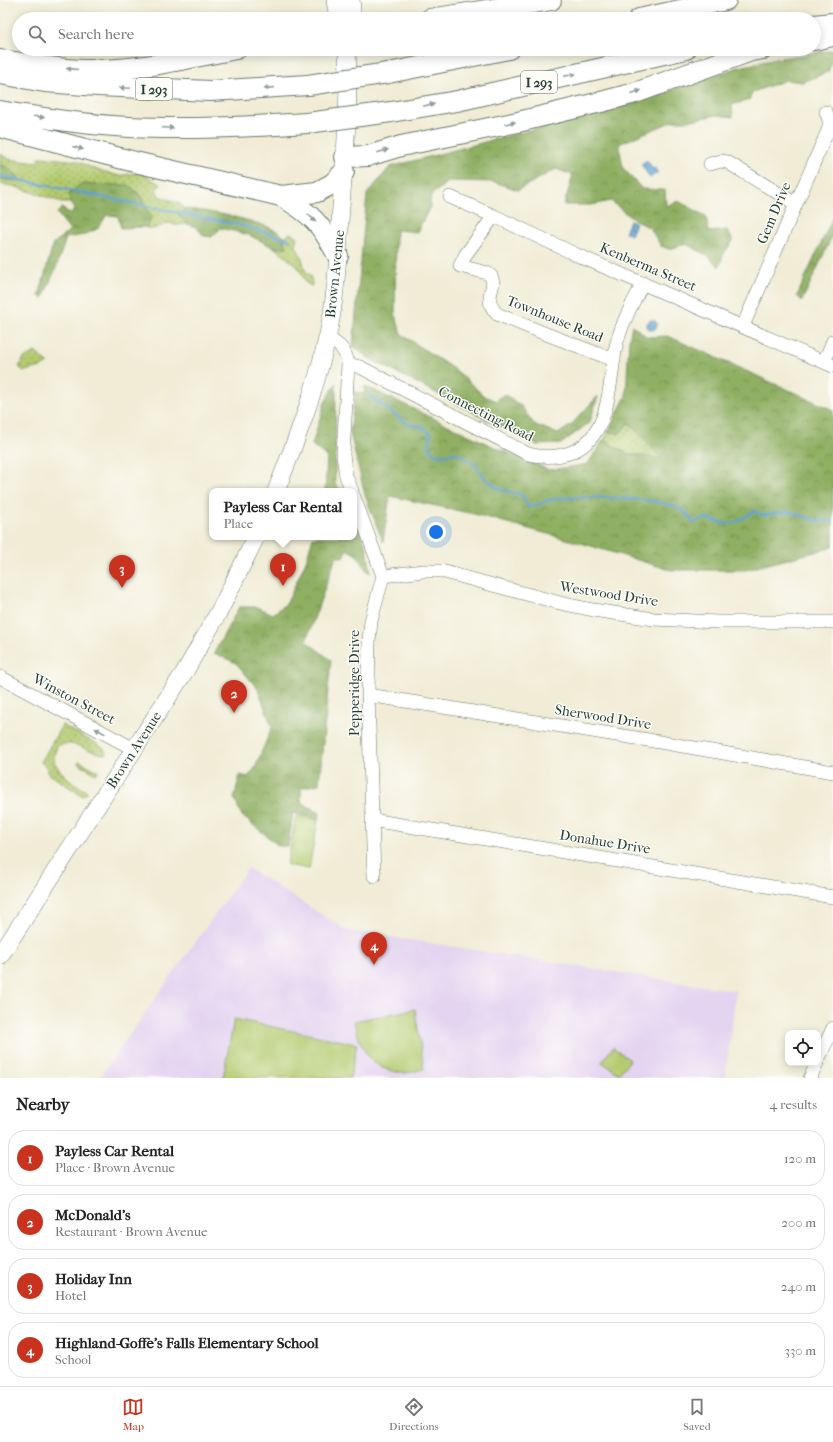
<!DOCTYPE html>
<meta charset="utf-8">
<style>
body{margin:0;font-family:"IM FELL French Canon",serif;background:#f2f2f2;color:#222}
.controls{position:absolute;right:12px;bottom:12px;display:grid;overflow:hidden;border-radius:8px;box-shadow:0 2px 10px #0003}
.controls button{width:36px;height:36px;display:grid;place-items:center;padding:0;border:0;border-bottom:1px solid #e0e0e0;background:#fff;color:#222;font:20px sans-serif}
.you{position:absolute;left:436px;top:532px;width:14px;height:14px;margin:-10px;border:3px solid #fff;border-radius:50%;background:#1a73e8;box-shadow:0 0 0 6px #1a73e833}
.badge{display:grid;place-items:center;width:26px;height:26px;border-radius:50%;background:#c8321e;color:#fff;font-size:13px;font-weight:700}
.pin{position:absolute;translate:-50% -33px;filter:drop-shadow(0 1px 2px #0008)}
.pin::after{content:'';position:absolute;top:21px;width:14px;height:12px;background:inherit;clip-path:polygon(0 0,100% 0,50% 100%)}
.popup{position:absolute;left:209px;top:488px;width:148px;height:52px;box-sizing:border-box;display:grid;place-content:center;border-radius:8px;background:#fff;filter:drop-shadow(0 1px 3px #0005);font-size:13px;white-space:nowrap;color:#767676}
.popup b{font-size:15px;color:#222}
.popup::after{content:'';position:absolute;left:50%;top:100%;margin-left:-8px;border:8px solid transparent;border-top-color:#fff}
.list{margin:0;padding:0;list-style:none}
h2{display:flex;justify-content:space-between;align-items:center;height:52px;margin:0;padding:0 16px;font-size:17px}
h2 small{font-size:13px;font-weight:400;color:#767676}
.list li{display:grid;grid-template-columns:26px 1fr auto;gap:12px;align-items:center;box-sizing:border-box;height:56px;margin:0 8px 8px;padding:0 8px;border:1px solid #e0e0e0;border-radius:16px}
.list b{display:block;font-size:15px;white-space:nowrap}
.list p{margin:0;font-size:13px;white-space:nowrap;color:#767676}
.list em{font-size:13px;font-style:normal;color:#767676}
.icon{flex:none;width:22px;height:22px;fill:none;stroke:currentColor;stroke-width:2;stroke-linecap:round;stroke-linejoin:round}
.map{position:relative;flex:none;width:833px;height:1078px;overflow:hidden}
.search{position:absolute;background:#fff;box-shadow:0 2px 10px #0003;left:12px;right:12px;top:12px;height:44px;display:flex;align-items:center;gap:10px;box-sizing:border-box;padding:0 14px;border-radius:22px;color:#767676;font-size:15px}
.sheet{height:308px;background:#fff}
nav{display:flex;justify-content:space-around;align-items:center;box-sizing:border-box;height:56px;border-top:1px solid #e0e0e0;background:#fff;font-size:11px;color:#767676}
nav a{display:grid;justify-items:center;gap:2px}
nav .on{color:#c8321e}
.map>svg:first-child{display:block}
.built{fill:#e4d3f1}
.grass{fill:url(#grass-dots);stroke:#6a8452}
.forest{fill:url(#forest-crowns);stroke:#57764b}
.park{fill:#b4cb70;stroke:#6a8452}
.water{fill:url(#water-ripples);stroke:#3f6e83}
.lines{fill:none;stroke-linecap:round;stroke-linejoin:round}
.stream{stroke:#5fa0d2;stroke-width:2.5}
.minor-casing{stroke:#687a6c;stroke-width:14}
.major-casing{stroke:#687a6c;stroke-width:18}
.highway-casing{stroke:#687a6c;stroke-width:22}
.minor{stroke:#fff;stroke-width:13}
.major{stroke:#fff;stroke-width:17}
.highway{stroke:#fff;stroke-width:20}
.highway-bridge-casing{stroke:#687a6c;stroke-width:22;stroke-linecap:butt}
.highway-bridge{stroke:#fff;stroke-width:20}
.oneway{fill:#8f9e9a}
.labels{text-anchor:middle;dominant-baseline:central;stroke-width:3;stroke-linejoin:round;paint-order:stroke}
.shield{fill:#fdfcf7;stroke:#62766e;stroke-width:1}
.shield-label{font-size:13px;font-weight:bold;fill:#1f3d34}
.street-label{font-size:14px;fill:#1f3d34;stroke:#fdfcf7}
</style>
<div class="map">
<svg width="833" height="1078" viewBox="0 0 833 1078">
<defs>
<pattern id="grass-dots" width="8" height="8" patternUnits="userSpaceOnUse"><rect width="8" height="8" fill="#b4cb70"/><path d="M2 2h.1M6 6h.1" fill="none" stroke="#92a65d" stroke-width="1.8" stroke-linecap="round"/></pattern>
<pattern id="forest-crowns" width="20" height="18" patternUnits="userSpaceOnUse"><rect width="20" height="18" fill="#8faf62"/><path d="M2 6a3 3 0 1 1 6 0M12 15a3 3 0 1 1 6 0" fill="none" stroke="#749052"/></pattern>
<pattern id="water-ripples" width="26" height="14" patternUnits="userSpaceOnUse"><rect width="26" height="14" fill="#5fa0d2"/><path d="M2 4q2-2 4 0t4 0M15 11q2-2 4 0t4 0" fill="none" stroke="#4e84ab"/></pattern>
</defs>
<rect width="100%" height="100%" fill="#fdfcf7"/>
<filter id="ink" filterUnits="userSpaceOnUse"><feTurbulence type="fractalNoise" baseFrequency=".025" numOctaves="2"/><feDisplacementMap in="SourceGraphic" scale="8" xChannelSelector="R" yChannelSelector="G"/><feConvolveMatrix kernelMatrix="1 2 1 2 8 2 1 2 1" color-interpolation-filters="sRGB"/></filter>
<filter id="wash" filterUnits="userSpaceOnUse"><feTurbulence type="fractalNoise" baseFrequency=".012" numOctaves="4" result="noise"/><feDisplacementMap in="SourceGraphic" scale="16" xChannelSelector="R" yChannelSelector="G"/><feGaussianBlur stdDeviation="0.9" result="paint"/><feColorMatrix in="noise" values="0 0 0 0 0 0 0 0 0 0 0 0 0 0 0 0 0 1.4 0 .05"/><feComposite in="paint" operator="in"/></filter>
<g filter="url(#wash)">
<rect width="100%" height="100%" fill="#f0ecd5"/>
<path class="built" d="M248,868l98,62 390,61 -11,87h-626z"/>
<path class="grass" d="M0,154l9,5 27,4 5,-6 36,4 17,8 25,7 22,-4 20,13 -5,4 3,7 19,7 8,6 -8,5 9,10 -11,1 -8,-2 -15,6 -7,-1 5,-11 -22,-32 -16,1 -43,8v9h-5l-52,-17 -13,-2v-5l11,2 -9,-16 -2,1z
M290,233l7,4 -1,9 6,12 3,12 6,6 1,10 -5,-2 -9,-17 -23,-19 11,-1 -4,-11 4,1z
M35,352l13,11 -7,4 -17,4 -5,-4 5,-9z
M628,422l35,37 -35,-5 -24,-14 4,-8 12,1z
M62,725l42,23 2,6c-17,0 -32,-16 -49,-8 -1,4 -3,9 -3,13 1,12 24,27 34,33l-5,4 -34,-22 -4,-9 -4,-3z
M79,761l19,10 -2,3 -18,-11z"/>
<path class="forest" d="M833,50v13l-2,1 -3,8 -26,10 -16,-2 -33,12 -4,8 -17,5 1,12 -17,-2 -28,6h-15l-54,23 4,24 19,21 23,1 1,16 12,-5 28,15 3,16 18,-2 6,11 -9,12 -5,14 -11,-11 -22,-12 -17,5 -8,-3 -11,-18 -20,-11 -19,-16 -20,4h-27l9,-30 -17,-6 -38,21 -24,-8 -44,-1 -19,14 -1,12 -13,25 -21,-2 -1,83 6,21 57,38 26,24 12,5 8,-7 17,12 13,18 24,10 13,-9 27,-29 -8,26 -29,22 -24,1 -169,-87 -15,-12 14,-152 23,-27 247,-65 102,-35 37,-8z
M2,165l15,10 3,6 -20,-2v-13z
M81,184l48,1 11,10 11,22 -4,10 -26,1 -3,-12 -11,-1 -10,14 -13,6 -18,3 -10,30 -13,30 -4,-2 14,-52 17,-14 -13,-17 5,-5 9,6 4,-6 -5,-5 -1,-9z
M186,209c19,1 83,13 96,26 2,3 3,9 5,12l-12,1 -26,-13 -28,-7 -9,9 -8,-1 -8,-9 -9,-3 -9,-10z
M833,217v17l-31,67 -5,-5z
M632,325l15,12 21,-1 165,74v137l-87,23h-75l-90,-27 -103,-28 -88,-19 -7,46 -18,-47 -15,-62 5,-41 9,2 1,-8 125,59 59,25 39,-6 15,-24 25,14 34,5 -33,-37 -9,11 -12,-1 18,-36 3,-56z
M336,383l-1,102 8,6h-18l2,-34 -15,-12 13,-43z
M354,515l13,33 4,25 -4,-2 -10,-16 -11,-6 -1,8h-9l-30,84 25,19 -12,124 -18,4v14l19,11 -1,6 -26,-6 -5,33h-9l-37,-30 -8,-18 6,-23 8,2 7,-9 17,-41 -14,-38 -22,-26 -22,-10 25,-46h18l16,7 14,-11 19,-42 7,-24h41z"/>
<path class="park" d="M296,816l22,4 -9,49 -22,-4z
M415,1009l9,60c-6,1 -13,4 -19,4 -3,1 -8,-1 -12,-2 -25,-4 -34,-28 -39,-50z
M234,1019l123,25 -7,34h-127z
M613,1047l17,13 -11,14 -17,-12z"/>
<path class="water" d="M647,160l6,9 2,-1 3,4 -8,6 -9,-14z
M630,221l6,2 -5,12 -6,-3z
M647 325a5 5 0 1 1 10 0a5 5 0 1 1-10 0Z"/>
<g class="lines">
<path class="stream" d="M0,176l244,50 46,14
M368,395l40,29 13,2 10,8 -2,10 2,7 7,4 19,-2 17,11 12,15 13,10 23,6 6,12c10,-1 17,-7 26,-8 26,-3 110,-3 130,12 3,3 7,8 9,12l13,-5c23,9 28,7 48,-7 13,9 20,0 33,1 16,1 28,13 46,8"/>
</g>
</g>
<g filter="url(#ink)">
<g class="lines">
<g class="minor-casing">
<path id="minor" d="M710,164l11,-3 6,1 69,42
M450,197l44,19 83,39 256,111
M494,216l-28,38 -6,12 27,7 4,3c7,12 -10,21 6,38l44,18 73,28
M743,326l86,-198v-8l-3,-8
M327,338c12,6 19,12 21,26l-5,91 3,21 6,15
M824,362l9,-21
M348,364l12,3 168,87c16,4 29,4 44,-2 42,-18 36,-74 45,-110 6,-21 16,-40 26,-59
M354,497l29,79 -12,45 -2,20 -1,54 6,181
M383,576l40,-5h18l119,32 33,7 61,9 63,3h116
M0,677l134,72
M368,695l280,45 185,32
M372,820l461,77
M818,1060l15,-32
M810,1078l7,-15"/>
</g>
<g class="major-casing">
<path id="major" d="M335,0l3,19
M351,0l1,10v9
M276,491c20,-50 39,-100 51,-152 10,-43 11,-89 14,-133 4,-52 9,-105 6,-157
M0,956l187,-288 34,-60 35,-71"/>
</g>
<g class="highway-casing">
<path id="highway" d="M430,19l121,-19
M639,19l87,-19
M814,25l19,-2
M814,40l19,-4
M0,60c31,4 63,11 94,10 48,0 95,-12 142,-21
M388,73l121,-24
M0,74l45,8 53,4 112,5 98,-6
M0,111c43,7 87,14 130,16 59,3 118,0 177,-4
M391,112l66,-11 229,-52
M0,127l135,35 146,34 36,-4 15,-8 12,-12
M345,157l23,-1 33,-10 117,-24 83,-20 34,-9 116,-42 12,-2
M281,196c31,18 40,28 57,60"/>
</g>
<use href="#minor" class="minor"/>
<use href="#major" class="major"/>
<use href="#highway" class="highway"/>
<g class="highway-bridge-casing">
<path id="highway-bridge" d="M308,85l80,-12
M307,123l84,-11"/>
</g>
<use href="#highway-bridge" class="highway-bridge"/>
</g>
<defs><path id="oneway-solid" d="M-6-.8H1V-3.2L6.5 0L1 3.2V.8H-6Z"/></defs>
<g class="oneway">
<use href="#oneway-solid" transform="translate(72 69) rotate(-175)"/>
<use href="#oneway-solid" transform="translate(570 75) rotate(-13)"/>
<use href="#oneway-solid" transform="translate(125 88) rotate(-177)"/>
<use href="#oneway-solid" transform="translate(269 88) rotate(175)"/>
<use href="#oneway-solid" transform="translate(636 92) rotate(-18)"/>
<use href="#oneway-solid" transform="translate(429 105) rotate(-9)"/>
<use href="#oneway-solid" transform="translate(39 117) rotate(7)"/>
<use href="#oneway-solid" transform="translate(510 123) rotate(-12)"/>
<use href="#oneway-solid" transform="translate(168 128) rotate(2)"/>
<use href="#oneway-solid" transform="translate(78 148) rotate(15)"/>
<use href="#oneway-solid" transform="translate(383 151) rotate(-17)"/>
<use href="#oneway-solid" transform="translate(312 218) rotate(44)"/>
<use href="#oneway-solid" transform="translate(100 731) rotate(-152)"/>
</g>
</g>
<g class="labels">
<g class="shield">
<rect x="521" y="71" width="36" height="22" rx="3"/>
<rect x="136" y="78" width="36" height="22" rx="3"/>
</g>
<g class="shield-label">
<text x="539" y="82">I 293</text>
<text x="154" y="89">I 293</text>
</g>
<g class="street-label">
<text transform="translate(774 213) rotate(-67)">Gem Drive</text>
<text transform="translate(648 267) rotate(23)">Kenberma Street</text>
<text transform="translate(335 274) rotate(-84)">Brown Avenue</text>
<text transform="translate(555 319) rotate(22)">Townhouse Road</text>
<text transform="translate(486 414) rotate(27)">Connecting Road</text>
<text transform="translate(609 594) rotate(9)">Westwood Drive</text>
<text transform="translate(354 683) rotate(-90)">Pepperidge Drive</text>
<text transform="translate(74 699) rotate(28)">Winston Street</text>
<text transform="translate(603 717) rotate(9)">Sherwood Drive</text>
<text transform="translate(134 750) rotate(-57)">Brown Avenue</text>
<text transform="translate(605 842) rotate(9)">Donahue Drive</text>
</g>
</g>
</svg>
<div class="controls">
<button><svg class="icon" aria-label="locate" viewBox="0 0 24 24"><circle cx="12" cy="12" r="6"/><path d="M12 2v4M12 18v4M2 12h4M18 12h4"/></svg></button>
</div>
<div class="you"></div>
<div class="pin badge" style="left:283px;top:586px">1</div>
<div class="popup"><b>Payless Car Rental</b>Place</div>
<div class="pin badge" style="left:234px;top:713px">2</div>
<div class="pin badge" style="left:122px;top:588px">3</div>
<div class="pin badge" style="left:374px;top:965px">4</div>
<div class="search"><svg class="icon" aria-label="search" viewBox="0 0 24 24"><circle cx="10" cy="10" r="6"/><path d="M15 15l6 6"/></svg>Search here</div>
</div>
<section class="sheet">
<h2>Nearby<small>4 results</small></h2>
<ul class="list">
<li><span class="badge">1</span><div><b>Payless Car Rental</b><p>Place · Brown Avenue</p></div><em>120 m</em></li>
<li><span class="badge">2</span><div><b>McDonald's</b><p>Restaurant · Brown Avenue</p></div><em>200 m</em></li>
<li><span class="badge">3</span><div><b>Holiday Inn</b><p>Hotel</p></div><em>240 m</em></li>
<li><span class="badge">4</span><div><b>Highland-Goffe's Falls Elementary School</b><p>School</p></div><em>330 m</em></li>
</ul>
</section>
<nav>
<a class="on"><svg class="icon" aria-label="map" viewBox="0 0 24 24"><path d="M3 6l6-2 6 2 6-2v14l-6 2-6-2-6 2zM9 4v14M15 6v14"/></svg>Map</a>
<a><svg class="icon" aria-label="directions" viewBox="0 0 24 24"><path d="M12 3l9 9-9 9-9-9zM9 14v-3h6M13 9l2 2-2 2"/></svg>Directions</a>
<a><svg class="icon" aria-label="saved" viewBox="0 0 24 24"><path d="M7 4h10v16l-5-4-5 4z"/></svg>Saved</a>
</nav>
